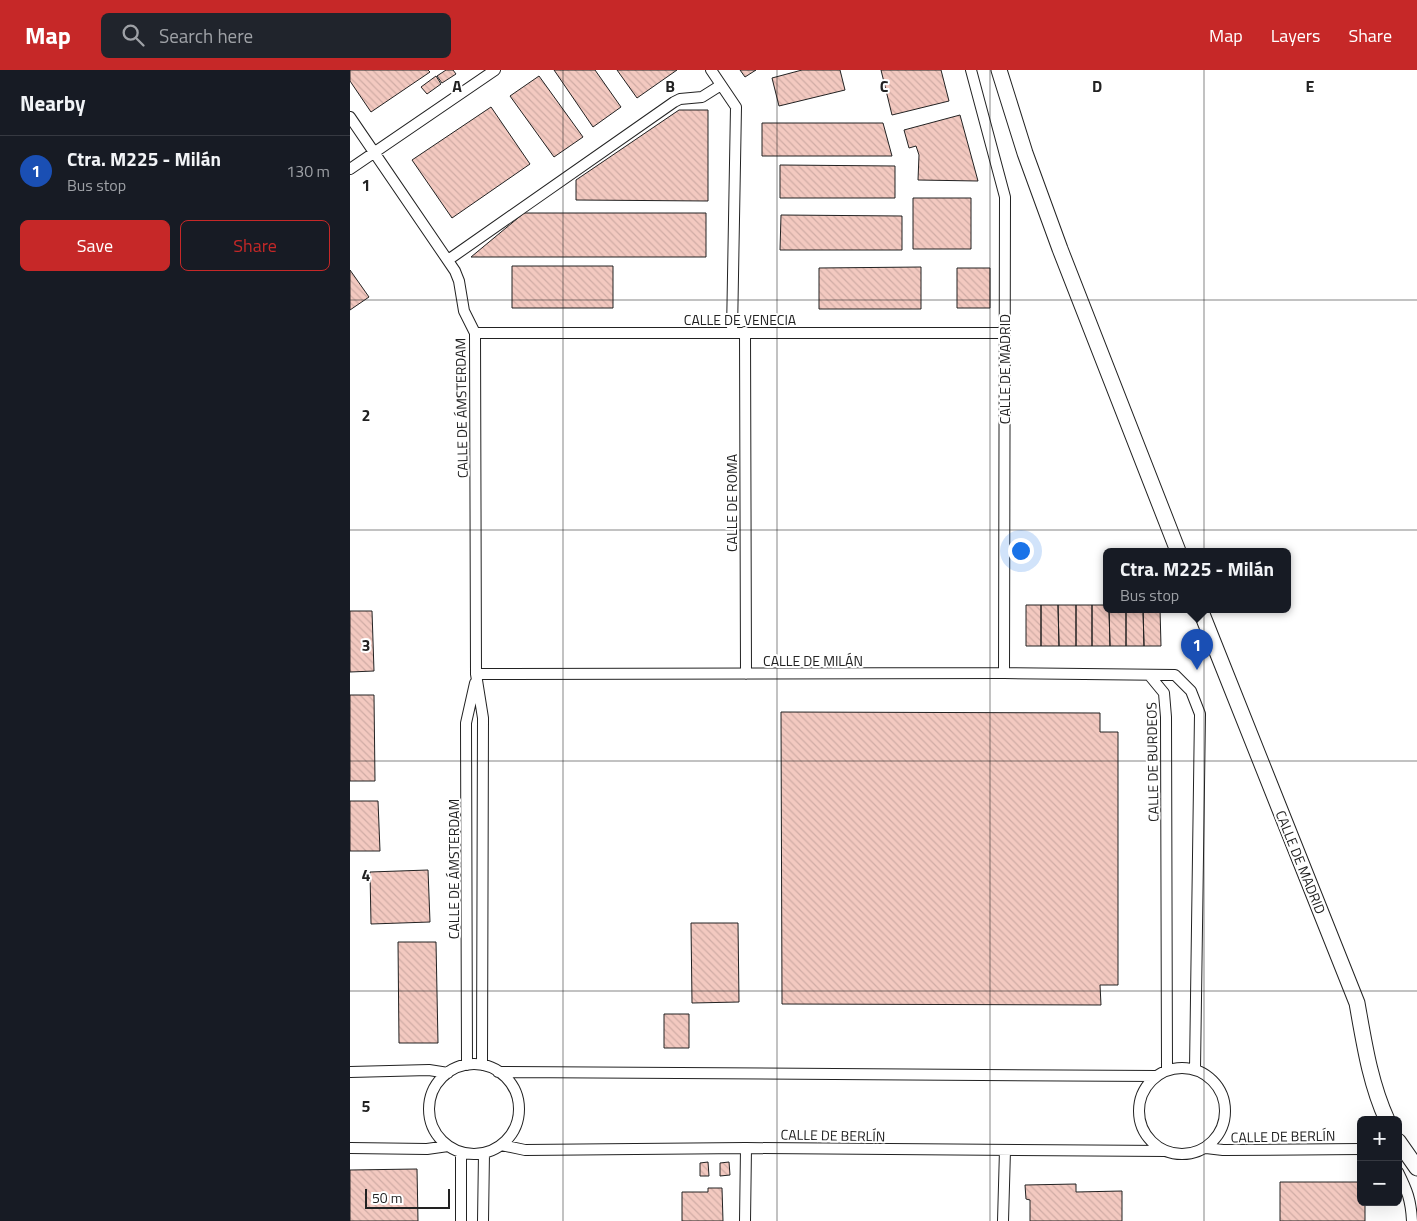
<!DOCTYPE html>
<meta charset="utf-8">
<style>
body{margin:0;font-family:"Titillium Web",sans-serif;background:#20242c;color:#f1f3f6}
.controls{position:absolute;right:15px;bottom:15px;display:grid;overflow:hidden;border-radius:8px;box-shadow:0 5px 20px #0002}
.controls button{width:45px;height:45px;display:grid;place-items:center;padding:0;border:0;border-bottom:1px solid #363941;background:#171b24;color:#f1f3f6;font:25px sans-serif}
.scale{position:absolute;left:15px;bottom:12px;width:85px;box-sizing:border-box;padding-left:5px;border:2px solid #222;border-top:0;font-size:14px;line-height:18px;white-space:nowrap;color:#222;-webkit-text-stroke:4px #fff;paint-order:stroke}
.you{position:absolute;left:670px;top:480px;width:18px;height:18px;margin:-12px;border:4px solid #fff;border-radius:50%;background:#1a73e8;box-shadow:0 0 0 8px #1a73e833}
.badge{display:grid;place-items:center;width:32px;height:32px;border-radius:50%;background:#c62828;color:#fff;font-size:16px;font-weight:700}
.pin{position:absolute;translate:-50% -41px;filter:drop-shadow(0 1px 2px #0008)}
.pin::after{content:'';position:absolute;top:26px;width:18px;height:15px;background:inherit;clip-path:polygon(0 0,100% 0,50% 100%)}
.popup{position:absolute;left:753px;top:478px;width:188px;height:65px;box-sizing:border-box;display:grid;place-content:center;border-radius:8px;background:#171b24;filter:drop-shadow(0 1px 4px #0005);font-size:16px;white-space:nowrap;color:#9ea1a6}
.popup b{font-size:19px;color:#f1f3f6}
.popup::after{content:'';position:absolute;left:50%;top:100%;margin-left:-10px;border:10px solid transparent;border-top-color:#171b24}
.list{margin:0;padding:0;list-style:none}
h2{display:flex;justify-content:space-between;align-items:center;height:65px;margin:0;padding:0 20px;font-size:21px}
h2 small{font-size:16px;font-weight:400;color:#9ea1a6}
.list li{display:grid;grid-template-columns:32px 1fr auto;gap:15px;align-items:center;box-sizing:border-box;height:70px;padding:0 20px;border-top:1px solid #363941}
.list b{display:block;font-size:19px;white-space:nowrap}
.list p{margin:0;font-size:16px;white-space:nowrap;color:#9ea1a6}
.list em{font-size:16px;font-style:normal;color:#9ea1a6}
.actions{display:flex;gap:10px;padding:15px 20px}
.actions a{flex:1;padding:11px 0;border:1px solid #c62828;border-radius:8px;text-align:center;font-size:18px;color:#c62828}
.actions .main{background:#c62828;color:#fff}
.icon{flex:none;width:28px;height:28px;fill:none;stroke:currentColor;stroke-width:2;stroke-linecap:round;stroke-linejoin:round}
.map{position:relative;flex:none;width:1067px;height:1151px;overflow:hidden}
header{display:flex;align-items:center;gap:30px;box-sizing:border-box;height:70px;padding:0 25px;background:#c62828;color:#fff}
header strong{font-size:24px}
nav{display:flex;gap:28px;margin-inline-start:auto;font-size:18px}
.search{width:350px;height:45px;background:#20242c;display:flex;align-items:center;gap:12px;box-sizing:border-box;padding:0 18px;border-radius:8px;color:#9ea1a6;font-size:19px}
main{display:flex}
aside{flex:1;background:#171b24}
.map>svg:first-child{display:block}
.building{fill:url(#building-back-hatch);stroke:#222}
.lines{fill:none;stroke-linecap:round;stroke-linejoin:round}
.street-casing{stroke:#222;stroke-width:12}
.secondary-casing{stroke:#222;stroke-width:17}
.street{stroke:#fff;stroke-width:10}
.secondary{stroke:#fff;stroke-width:15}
.grid{fill:none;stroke:#222;stroke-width:1;stroke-opacity:0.55}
.labels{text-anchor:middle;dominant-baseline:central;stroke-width:4;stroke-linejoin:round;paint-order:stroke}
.street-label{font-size:14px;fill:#222;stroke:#fff}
.grid-label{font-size:16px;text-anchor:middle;font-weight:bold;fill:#222;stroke:#fff;stroke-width:4;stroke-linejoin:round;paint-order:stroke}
</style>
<header>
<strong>Map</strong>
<div class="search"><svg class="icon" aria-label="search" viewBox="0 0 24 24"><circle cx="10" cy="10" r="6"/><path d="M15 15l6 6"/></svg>Search here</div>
<nav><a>Map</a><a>Layers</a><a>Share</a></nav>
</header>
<main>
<aside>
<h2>Nearby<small></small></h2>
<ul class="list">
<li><span class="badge" style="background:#1a4fb4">1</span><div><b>Ctra. M225 - Milán</b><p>Bus stop</p></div><em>130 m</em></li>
</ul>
<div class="actions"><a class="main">Save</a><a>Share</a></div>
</aside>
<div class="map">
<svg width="1067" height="1151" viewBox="0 0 1067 1151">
<defs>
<pattern id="building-back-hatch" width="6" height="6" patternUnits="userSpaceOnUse" patternTransform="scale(1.25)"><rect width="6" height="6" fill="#f3c9c0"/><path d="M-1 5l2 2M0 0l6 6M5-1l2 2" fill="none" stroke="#d0aca5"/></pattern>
</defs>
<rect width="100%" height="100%" fill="#fff"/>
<path class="building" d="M0,0h78l2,2 -59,40 -21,-31z
M96,0h7l3,4 -14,9 -5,-7z
M204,0h41l26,37 -28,20z
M267,0h60l-40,28z
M390,0h16l-11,7z
M452,0h38l5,20 -66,16 -7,-28z
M531,0h60l8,31 -57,14z
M86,6l5,8 -14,10 -6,-7z
M189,6l44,61 -29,20 -44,-61z
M141,37l39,57 -78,54 -40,-58z
M329,40h29v91l-132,-1v-20z
M610,45l18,66 -60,-1 1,-25 -3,-9 -7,2 -5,-18z
M412,53h121l9,33h-130z
M430,95l115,1v32h-115z
M563,128h58v51h-58z
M174,143h182v44h-235z
M431,145l121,1v34h-122z
M162,196h101v42h-101z
M571,197v42h-102v-41z
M607,198h33v40h-33z
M0,200l19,27 -19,13z
M676,535h15v41h-15z
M691,535h17l1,41h-18z
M708,535h18v41h-17z
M726,535h16v41h-16z
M742,535h15v4h2l1,37h-18z
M759,539h17v37h-16z
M776,539h17l1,37h-18z
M793,539h17l1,37h-17z
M0,541h22l2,60 -24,1z
M0,625h24l1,86h-25z
M431,642l319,1v19h18v253h-18l1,20 -319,-1z
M0,731h28l2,50h-30z
M78,800l2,52 -59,2 -1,-52z
M341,853h47l1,79 -47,1z
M48,872h38l2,101h-39z
M314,944h25v34h-25z
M358,1092l1,14h-9v-13z
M379,1092l1,13 -10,1v-13z
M67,1099l1,52h-68v-51z
M930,1112h81v20h4v19h-85z
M726,1114v8l46,-1v30h-92v-21l-4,-1 -1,-14z
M358,1118h14l1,33h-41v-29h26z"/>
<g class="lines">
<g class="street-casing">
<path id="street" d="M361,0l25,37 -4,225
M621,0l34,127 -1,476
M0,47l105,154 4,10 5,30 11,22 1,341 7,44 -1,347
M0,99l145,-99
M98,190l226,-158 6,-3 22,-2 19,-12
M395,262l1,342
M125,263h530
M126,604l528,-1 171,2 16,16 9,23 -5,355
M800,606l14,17 2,24 1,353
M79 1039a45 45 0 1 1 90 0a45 45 0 1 1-90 0Z
M117,995l-1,-342 9,-40
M789 1041a43 43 0 1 1 86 0a43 43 0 1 1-86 0Z
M0,1002l79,-2 19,3
M148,1002l659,4
M151,1075l24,5 221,-2 420,3
M0,1078l77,1 21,-3
M856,1078l17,2 138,-1
M111,1082v69
M1048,1102c9,18 13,28 14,49
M133,1151l1,-68
M395,1151l1,-73
M653,1151l2,-71"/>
</g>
<g class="secondary-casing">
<path id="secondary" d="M649,0l26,83 35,96 118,302
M850,539l157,394c7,39 13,80 30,117
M1048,1071l19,27"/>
</g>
<use href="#street" class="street"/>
<use href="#secondary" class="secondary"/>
</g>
<path class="grid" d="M213,0v1151M427,0v1151M640,0v1151M854,0v1151M0,230h1067M0,460h1067M0,691h1067M0,921h1067"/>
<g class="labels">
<g class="street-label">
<text x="390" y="249">CALLE DE VENECIA</text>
<text transform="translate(654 299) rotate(-90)">CALLE DE MADRID</text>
<text transform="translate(111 338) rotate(-91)">CALLE DE ÁMSTERDAM</text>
<text transform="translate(381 433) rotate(-90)">CALLE DE ROMA</text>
<text x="463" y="590">CALLE DE MILÁN</text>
<text transform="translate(802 692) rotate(-91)">CALLE DE BURDEOS</text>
<text transform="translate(951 792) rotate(68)">CALLE DE MADRID</text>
<text transform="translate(103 799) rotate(-90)">CALLE DE ÁMSTERDAM</text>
<text transform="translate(483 1065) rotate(1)">CALLE DE BERLÍN</text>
<text transform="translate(933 1066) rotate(-1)">CALLE DE BERLÍN</text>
</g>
</g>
<g class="grid-label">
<text x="107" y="22">A</text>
<text x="320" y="22">B</text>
<text x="534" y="22">C</text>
<text x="747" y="22">D</text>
<text x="960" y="22">E</text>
<text x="16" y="121">1</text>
<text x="16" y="351">2</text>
<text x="16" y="581">3</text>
<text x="16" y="811">4</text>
<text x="16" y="1042">5</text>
</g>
</svg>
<div class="controls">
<button>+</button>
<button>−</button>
</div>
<div class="scale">50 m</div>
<div class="you"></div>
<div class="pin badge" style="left:847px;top:600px;background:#1a4fb4">1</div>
<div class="popup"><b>Ctra. M225 - Milán</b>Bus stop</div>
</div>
</main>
